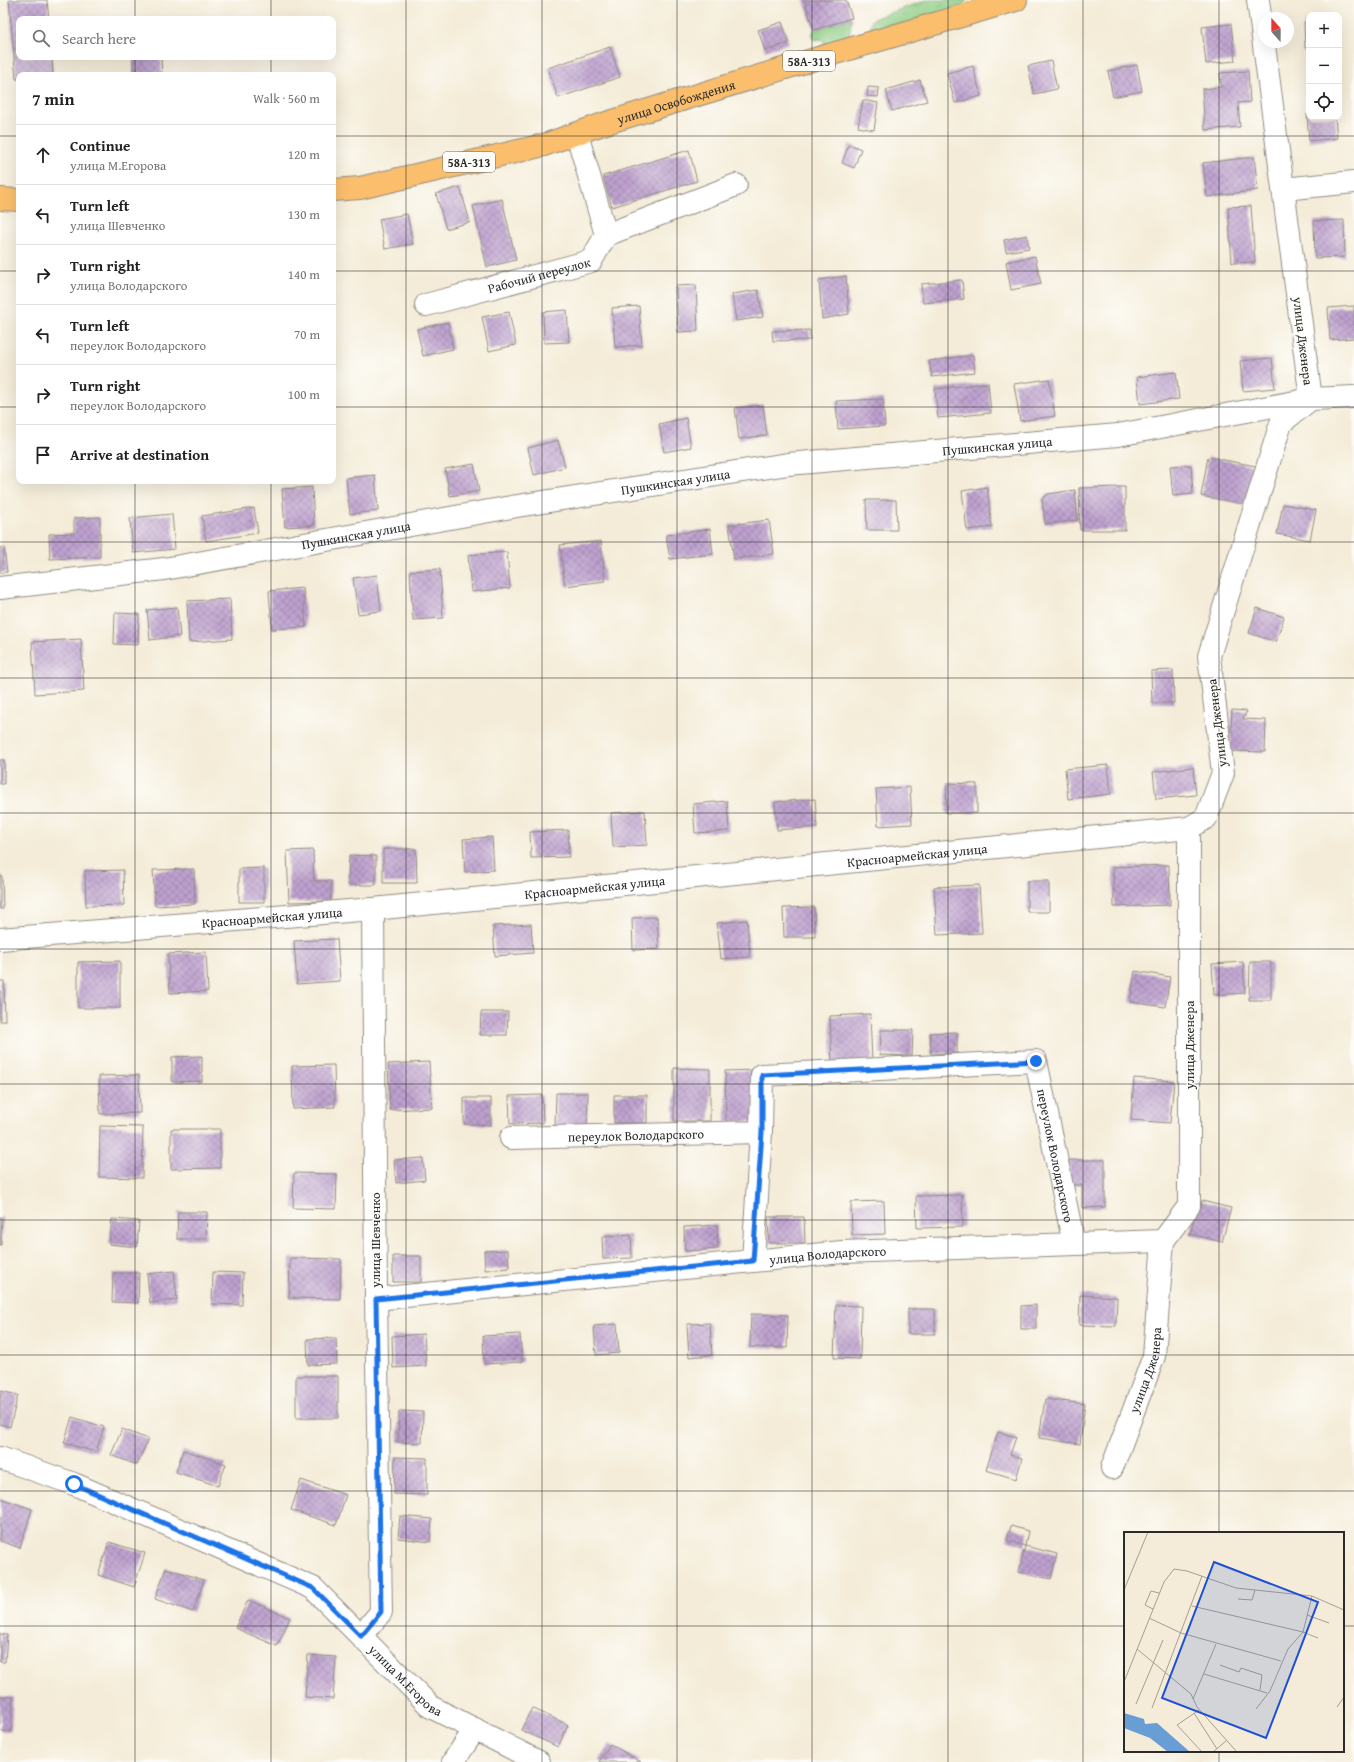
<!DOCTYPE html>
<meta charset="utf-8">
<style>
body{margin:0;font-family:"Gentium Book Plus",serif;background:#f2f2f2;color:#222}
.controls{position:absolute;right:12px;top:12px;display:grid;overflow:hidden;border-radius:8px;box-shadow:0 4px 16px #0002}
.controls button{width:36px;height:36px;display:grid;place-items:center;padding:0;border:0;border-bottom:1px solid #e0e0e0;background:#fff;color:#222;font:20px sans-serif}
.compass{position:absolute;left:1258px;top:12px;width:36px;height:36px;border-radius:50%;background:#fff;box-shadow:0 4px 16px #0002;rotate:339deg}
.stop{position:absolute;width:12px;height:12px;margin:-9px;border:3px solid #1a73e8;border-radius:50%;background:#fff}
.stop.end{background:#1a73e8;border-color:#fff;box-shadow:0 1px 4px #0008}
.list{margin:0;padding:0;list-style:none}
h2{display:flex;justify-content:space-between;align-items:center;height:52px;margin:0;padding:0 16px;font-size:17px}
h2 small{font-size:13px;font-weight:400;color:#767676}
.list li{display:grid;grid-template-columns:26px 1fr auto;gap:12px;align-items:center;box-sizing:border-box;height:60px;padding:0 16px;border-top:1px solid #e0e0e0}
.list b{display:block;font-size:15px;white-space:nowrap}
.list p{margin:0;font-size:13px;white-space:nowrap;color:#767676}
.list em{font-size:13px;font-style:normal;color:#767676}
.icon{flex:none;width:22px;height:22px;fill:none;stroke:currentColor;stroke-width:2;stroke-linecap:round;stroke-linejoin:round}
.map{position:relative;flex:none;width:1354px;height:1762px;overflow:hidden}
.search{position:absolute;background:#fff;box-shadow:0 4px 16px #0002;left:16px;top:16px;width:320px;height:44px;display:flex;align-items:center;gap:10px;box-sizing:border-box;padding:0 14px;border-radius:8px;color:#767676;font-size:15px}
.panel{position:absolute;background:#fff;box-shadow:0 4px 16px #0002;left:16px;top:72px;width:320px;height:412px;border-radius:8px}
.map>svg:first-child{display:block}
.grass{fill:url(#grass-tufts);stroke:#5d7c58}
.building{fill:url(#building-cross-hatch)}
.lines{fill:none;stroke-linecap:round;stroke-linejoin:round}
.minor-casing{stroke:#908c82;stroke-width:24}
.major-casing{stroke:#908c82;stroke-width:24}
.minor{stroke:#fff;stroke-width:22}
.major{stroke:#fabe6d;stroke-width:22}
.route{stroke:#1a73e8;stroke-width:5}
.grid{fill:none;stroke:#2b2b2b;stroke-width:1;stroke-opacity:0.55}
.labels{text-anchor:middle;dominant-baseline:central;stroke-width:3;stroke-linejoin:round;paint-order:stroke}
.shield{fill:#fdfcf7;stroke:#6a6a68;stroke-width:1}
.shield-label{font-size:12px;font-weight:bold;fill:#2b2b2b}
.street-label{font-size:13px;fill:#2b2b2b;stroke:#fdfcf7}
.inset-road{fill:none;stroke:#a49f93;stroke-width:1}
.view{fill:#1d4ed8;fill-opacity:0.15;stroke:#1d4ed8;stroke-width:2}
.inset-edge{fill:none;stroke:#2b2b2b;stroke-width:2}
</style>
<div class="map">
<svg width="1354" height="1762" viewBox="0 0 1354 1762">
<defs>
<pattern id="grass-tufts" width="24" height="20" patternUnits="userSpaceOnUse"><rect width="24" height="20" fill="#8fce85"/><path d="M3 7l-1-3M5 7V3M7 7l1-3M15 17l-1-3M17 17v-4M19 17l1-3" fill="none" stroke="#7cb173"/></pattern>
<pattern id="building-cross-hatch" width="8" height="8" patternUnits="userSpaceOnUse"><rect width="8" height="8" fill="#bea1cf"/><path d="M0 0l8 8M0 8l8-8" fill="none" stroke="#9b83a8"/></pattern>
</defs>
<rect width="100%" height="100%" fill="#fdfcf7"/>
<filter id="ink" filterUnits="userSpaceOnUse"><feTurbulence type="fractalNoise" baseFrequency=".025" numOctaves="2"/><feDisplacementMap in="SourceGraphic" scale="8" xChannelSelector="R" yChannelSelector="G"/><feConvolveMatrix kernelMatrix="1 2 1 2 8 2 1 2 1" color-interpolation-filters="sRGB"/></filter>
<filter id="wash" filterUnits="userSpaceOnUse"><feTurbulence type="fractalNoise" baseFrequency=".012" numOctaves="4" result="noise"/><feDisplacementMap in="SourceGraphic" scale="16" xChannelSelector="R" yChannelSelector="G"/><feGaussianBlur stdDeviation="0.9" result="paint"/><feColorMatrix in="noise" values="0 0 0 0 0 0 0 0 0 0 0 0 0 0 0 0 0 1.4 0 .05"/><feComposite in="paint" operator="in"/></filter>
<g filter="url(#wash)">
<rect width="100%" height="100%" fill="#f4ecd8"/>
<path class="grass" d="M927,0h40l-5,6 -87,26 -5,-6 2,-6 6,-3z
M852,18l-3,19c-8,5 -16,8 -25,8l1,-3 -4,-3 -7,1 -2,-4 2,-6z"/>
<g id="blocks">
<path class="building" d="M9,0h38l2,19h-30v38h33l1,18h-34v4h-3z
M804,0h42l6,18 -38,12z
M1309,21v27h-4l-1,-26z
M782,22l7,21 -24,8 -7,-21z
M1231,24l4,37 -29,3 -4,-37z
M610,47l10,30 -62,21 -10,-30z
M133,57h28l1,18h-29z
M1051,61l6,28 -23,5 -6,-28z
M1137,65l5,26 -29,6 -5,-26z
M973,66l8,30 -26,7 -8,-30z
M1248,71l2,31 -12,1 2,24 -35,3 -3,-41 19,-2 -1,-14z
M920,80l7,21 -35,10 -6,-21z
M868,87l11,1 -1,9 -11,-1z
M863,100l15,3 -4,27 -16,-3z
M1307,114h2v3h26l2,21 -28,3z
M849,144l12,5 -7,19 -12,-5z
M689,150l8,31 -85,26 -9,-31z
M1254,157l4,33 -51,7 -4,-34z
M460,187l10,35 -24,7 -10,-35z
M502,199l14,61 -29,7 -14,-61z
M1251,206l4,56 -23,1 -4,-56z
M407,214l6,30 -28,5 -6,-30z
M1344,220l1,37 -30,1 -1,-37z
M1027,235l2,13 -23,4 -2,-12z
M1035,256l6,28 -30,6 -5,-28z
M846,276l3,38 -27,5 -3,-39z
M962,280l2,19 -41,4 -2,-19z
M696,285l2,46 -20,1 -2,-46z
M758,290l5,27 -27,4 -4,-27z
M639,306l3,39 -27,2 -3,-39z
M1354,306v32l-24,2 -2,-32z
M567,310l2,32 -25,1 -1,-31z
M509,312l7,33 -27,6 -7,-34z
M448,322l5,27 -30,7 -6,-27z
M810,330v10l-37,1 -1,-10z
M973,355l2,17 -43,5 -3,-16z
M1272,358l3,30 -32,3 -3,-30z
M1176,372l3,27 -39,5 -3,-27z
M1049,379l6,37 -35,5 -6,-37z
M988,383l3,30 -53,5 -3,-29z
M883,399l2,27 -47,3 -2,-28z
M763,405l4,30 -28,4 -4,-31z
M686,418l5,29 -27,5 -5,-28z
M558,440l7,27 -31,8 -6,-27z
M1208,457l48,9 -7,39 -48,-9z
M474,464l5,27 -29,5 -5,-27z
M1191,465l2,29 -20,2 -3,-30z
M375,475l3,36 -28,3 -4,-36z
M312,487l2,38 -29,2 -3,-38z
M987,487l5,40 -25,3 -5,-39z
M1125,487v43h-45l-1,-42z
M1075,490l3,30 -33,4 -3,-25 6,-5z
M866,500h30l1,30h-30z
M1283,504l33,6 -6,30 -33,-6z
M254,508l4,25 -52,8 -4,-25z
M172,514l3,35 -42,4 -3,-35z
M100,517v40l-50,2 -1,-25 25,-1v-15z
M769,520l5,34 -40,5 -5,-34z
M710,529l3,25 -43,5 -4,-24z
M601,541l4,40 -40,5 -5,-41z
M4,547l3,25 -7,1v-25z
M507,552l3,36 -39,4 -3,-37z
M440,569l3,49 -30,2 -3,-49z
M377,575l4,36 -23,3 -5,-36z
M303,588l3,39 -34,2 -3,-38z
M230,599l2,40 -43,3 -2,-41z
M177,607l3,29 -30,4 -3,-30z
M1257,608l27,9 -8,25 -27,-9z
M115,613l24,1 -1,31 -24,-1z
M81,639l3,52 -49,3 -3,-52z
M1173,670l1,33h-22l-1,-32z
M1232,710l15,1 -4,8 23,1 -1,32 -35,-1z
M0,760h4v24h-4z
M1108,765l3,29 -43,5 -3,-30z
M1193,767l3,28 -40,4 -3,-27z
M947,783l30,1v29h-31z
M910,787l2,37 -34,2 -2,-37z
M815,799l2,28 -40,3 -2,-28z
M727,801l2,30 -34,2 -2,-29z
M645,811l2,34 -34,2 -2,-34z
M568,830l1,27 -38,1 -1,-26z
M492,837l2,33 -29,2 -2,-33z
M383,849h33l1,34h-34z
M313,850l1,31h17v20l-42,1 -2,-51z
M349,855l27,1v29h-28z
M1169,865l1,40 -56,2 -1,-40z
M264,868v34h-25v-33z
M194,869l1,35 -40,2 -2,-36z
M123,870l1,35 -38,1 -1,-35z
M0,876h2l1,33h-3z
M1027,881h22v31h-22z
M979,885l3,48 -45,2 -3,-48z
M814,907l1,30h-31l-1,-29z
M657,917l2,32 -26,1 -1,-32z
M747,920l3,37 -29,2 -4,-36z
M531,924l2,29 -38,3 -2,-30z
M337,939l3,42 -43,3 -3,-43z
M206,952l2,39 -38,2 -2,-39z
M120,961v47h-42v-46z
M1243,962l2,31 -31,2 -2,-31z
M1250,962h21v38h-22z
M1135,971l35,6 -5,30 -35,-5z
M0,981h4l1,40h-5z
M481,1012h27l-1,23h-27z
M870,1014l2,48 -40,2 -2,-48z
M881,1030h32l-1,26 -32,-1z
M957,1032v21l-26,1 -1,-21z
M202,1056v25l-30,1v-25z
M429,1062l3,46 -42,2 -2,-46z
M334,1065l1,42 -42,2 -1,-43z
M674,1068l36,1v52h-36z
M756,1070l1,51 -31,1 -1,-51z
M139,1075l1,38 -40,1 -1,-38z
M1134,1078l40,3 -4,42 -39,-3z
M556,1093h32l-1,33h-32z
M542,1095l1,28 -33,1 -1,-28z
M614,1095h33v28h-33z
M464,1098h27v27l-27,-1z
M100,1126l43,1 -1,51 -43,-1z
M171,1129h49v39l-49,1z
M423,1158l2,22 -29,3 -2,-23z
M1069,1160h36v47l-23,1v-23h-13z
M294,1173l43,1 -1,35 -43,-1z
M962,1195l1,32 -46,1 -1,-32z
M1198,1200l33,8 -9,34 -32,-8z
M884,1201l1,33 -33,1 -1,-33z
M178,1212h29l-1,27h-29z
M0,1217h2l-1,28h-1z
M768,1217h36l1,26h-36z
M112,1219l27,2 -2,26 -28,-3z
M717,1225l1,24 -33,2 -1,-24z
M631,1235l1,23 -29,1 -1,-22z
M508,1250l1,18 -24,2 -1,-19z
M393,1256h28v26h-28z
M290,1258l51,1 -1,40 -51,-1z
M174,1271l3,29 -27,3 -3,-29z
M213,1272l30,1 -1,32 -30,-1z
M113,1273h26l-1,30 -26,-1z
M1080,1295l37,2 -1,29 -37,-1z
M836,1305l25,1 -1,53 -26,-1z
M1036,1305v24h-15v-23z
M908,1309h27v25h-27z
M751,1314l37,1 -1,33 -37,-1z
M710,1323l2,32 -23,2 -2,-33z
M617,1324l2,29 -23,2 -2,-29z
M424,1334l2,32 -33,2 -1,-32z
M520,1334l2,28 -38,2 -1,-28z
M336,1338l1,26 -29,1 -1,-26z
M296,1376h42v42h-42z
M0,1391l18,4 -8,32 -10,-3z
M1045,1399l40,5 -5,40 -41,-6z
M399,1411l24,1 -1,31 -24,-1z
M72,1417l32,10 -8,25 -32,-9z
M122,1429l26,10 -11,26 -26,-10z
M998,1432l18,5 -6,18 12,3 -6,21 -30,-9z
M183,1450l43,14 -8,22 -42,-14z
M395,1457l32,1v37l-33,-1z
M301,1480l45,15 -10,30 -45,-15z
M0,1498l32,11 -12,39 -20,-7z
M400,1516l32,3 -2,23 -32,-4z
M1011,1526l17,5 -3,15 32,8 -6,25 -32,-7 6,-26 -18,-6z
M109,1542l36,11 -11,34 -36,-12z
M166,1568l38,12 -11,32 -38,-13z
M248,1600l42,18 -13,28 -42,-18z
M0,1634l7,1 -2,27h-5z
M308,1655l28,2 -3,42 -28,-2z
M0,1696l13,1 -2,34h-11z
M532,1708l36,17 -10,22 -37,-17z
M610,1744l31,18h-42z"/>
</g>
</g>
<g filter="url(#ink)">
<use href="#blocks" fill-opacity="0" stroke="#908c82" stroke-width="1"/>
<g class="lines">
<g class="minor-casing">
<g id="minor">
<path d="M1283,189l71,-7"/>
<path d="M606,235l130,-50"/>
<path id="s1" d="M426,305l165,-44 15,-26 -29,-101"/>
<path id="s2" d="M0,588l164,-19 353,-63 271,-42 330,-29 193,-36 43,-2"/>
<path id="s3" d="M0,939l373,-30 816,-81"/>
<path id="s4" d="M511,1138l250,-6 1,-57 274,-14 38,183"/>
<path d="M753,1261l8,-129"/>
<path id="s5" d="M376,1299l466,-47 321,-11"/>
<path id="s6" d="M0,1458l74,26 239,104 118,119 108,55"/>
<path id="s7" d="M1112,1468l42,-112 9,-115 26,-35v-378l17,-10 17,-45 -14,-117 72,-233 30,-24 -53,-399"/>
<path d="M361,1636l20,-24 -5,-313 -3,-390"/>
<path d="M453,1762l22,-33"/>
</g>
</g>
<g class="major-casing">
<g id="major">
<path id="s8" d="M333,190l27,-2 184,-43 59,-21 212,-65 201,-59"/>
<path d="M0,199l19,1"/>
</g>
</g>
<use href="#minor" class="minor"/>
<use href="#major" class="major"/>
</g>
</g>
<g class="lines" filter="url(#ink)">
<path class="route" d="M74,1484l239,104 48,48 20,-24 -5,-313 377,-38 9,-129v-57l274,-14"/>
</g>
<path class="grid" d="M135,0v19M271,0v19M406,0v1762M542,0v1762M677,0v1762M812,0v1762M948,0v1762M1083,0v1762M1219,0v1533M135,57v18M271,57v18M0,136h19M333,136h1021M0,271h19M333,271h1021M0,407h19M333,407h1021M135,481v1281M271,481v1281M0,542h1354M0,678h1354M0,813h1354M0,949h1354M0,1084h1354M0,1220h1354M0,1355h1354M0,1491h1354M0,1626h1125M1343,1626h11M1219,1751v11"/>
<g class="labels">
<g class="shield">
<rect x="783" y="51" width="52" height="20" rx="3"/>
<rect x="443" y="152" width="52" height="20" rx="3"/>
</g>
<g class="shield-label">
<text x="809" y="61">58А-313</text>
<text x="469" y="162">58А-313</text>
</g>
<g class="street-label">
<text stroke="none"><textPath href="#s8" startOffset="355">улица Освобождения</textPath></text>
<text stroke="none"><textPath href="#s1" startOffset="117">Рабочий переулок</textPath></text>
<text transform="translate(1303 341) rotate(83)">улица Дженера</text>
<text stroke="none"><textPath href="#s2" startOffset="1008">Пушкинская улица</textPath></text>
<text stroke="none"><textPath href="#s2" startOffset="684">Пушкинская улица</textPath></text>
<text stroke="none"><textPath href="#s2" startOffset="360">Пушкинская улица</textPath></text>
<text transform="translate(1217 723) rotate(-97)">улица Дженера</text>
<text stroke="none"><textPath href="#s3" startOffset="921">Красноармейская улица</textPath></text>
<text stroke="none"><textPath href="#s3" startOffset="597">Красноармейская улица</textPath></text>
<text stroke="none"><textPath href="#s3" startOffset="273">Красноармейская улица</textPath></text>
<text transform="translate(1189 1045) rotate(-90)">улица Дженера</text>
<text stroke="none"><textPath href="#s4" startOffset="125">переулок Володарского</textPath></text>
<text stroke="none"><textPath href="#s4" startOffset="678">переулок Володарского</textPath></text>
<text transform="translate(375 1240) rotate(-90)">улица Шевченко</text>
<text stroke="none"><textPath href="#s5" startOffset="454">улица Володарского</textPath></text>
<text stroke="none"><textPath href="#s7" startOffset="104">улица Дженера</textPath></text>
<text stroke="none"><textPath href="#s6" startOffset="470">улица М.Егорова</textPath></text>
</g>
</g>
<g transform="translate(1124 1532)">
<rect width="220" height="220" fill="#f4ecd8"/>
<path d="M0,181l20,6 1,5 12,-1 33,29h-22l-18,-14 -26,-10z" fill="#689dd5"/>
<path class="inset-road" d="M0,58l24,-58M114,67l14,1 3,-10M68,74l111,26 15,6M29,77l-8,-4 6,-14 8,2M183,83l22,8M25,86l32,15 100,28M13,117l54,45 6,13 40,45M96,133l19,7 2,-4 21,7 -2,15M80,142l63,19M0,150l40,-100 10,-13 13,2 49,17 76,8 32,14M69,167l23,-55M12,172l27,-64M213,175l7,-10M28,176l50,-132M132,177l14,-18 18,-42 15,-17 9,-36M75,178l-22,15 25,27M70,181l23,36M89,220l14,-12"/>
<path class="view" d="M90,30l104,40 -52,136 -104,-40z"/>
<rect width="220" height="220" class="inset-edge"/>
</g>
</svg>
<div class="controls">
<button>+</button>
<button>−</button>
<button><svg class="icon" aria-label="locate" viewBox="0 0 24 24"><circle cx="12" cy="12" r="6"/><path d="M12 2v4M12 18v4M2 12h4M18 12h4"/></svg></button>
</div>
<svg class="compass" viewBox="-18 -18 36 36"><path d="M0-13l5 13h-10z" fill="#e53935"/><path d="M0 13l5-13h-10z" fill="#767676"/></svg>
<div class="stop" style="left:74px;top:1484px"></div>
<div class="stop end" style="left:1036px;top:1061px"></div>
<div class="search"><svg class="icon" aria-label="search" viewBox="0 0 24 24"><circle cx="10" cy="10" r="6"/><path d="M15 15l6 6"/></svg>Search here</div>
<section class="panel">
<h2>7 min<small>Walk · 560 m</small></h2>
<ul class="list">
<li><svg class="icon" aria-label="ahead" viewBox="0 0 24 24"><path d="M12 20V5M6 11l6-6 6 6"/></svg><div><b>Continue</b><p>улица М.Егорова</p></div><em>120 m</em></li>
<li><svg class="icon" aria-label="left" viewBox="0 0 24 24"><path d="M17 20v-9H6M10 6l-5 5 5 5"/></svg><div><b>Turn left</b><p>улица Шевченко</p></div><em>130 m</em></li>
<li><svg class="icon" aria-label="right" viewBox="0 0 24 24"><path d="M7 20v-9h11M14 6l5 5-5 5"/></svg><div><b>Turn right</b><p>улица Володарского</p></div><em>140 m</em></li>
<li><svg class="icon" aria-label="left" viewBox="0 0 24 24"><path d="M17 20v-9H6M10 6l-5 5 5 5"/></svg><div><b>Turn left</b><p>переулок Володарского</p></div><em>70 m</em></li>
<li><svg class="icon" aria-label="right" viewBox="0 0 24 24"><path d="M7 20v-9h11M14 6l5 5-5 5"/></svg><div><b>Turn right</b><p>переулок Володарского</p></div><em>100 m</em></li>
<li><svg class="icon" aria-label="arrive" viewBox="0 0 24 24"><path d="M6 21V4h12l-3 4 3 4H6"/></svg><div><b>Arrive at destination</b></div></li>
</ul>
</section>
</div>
